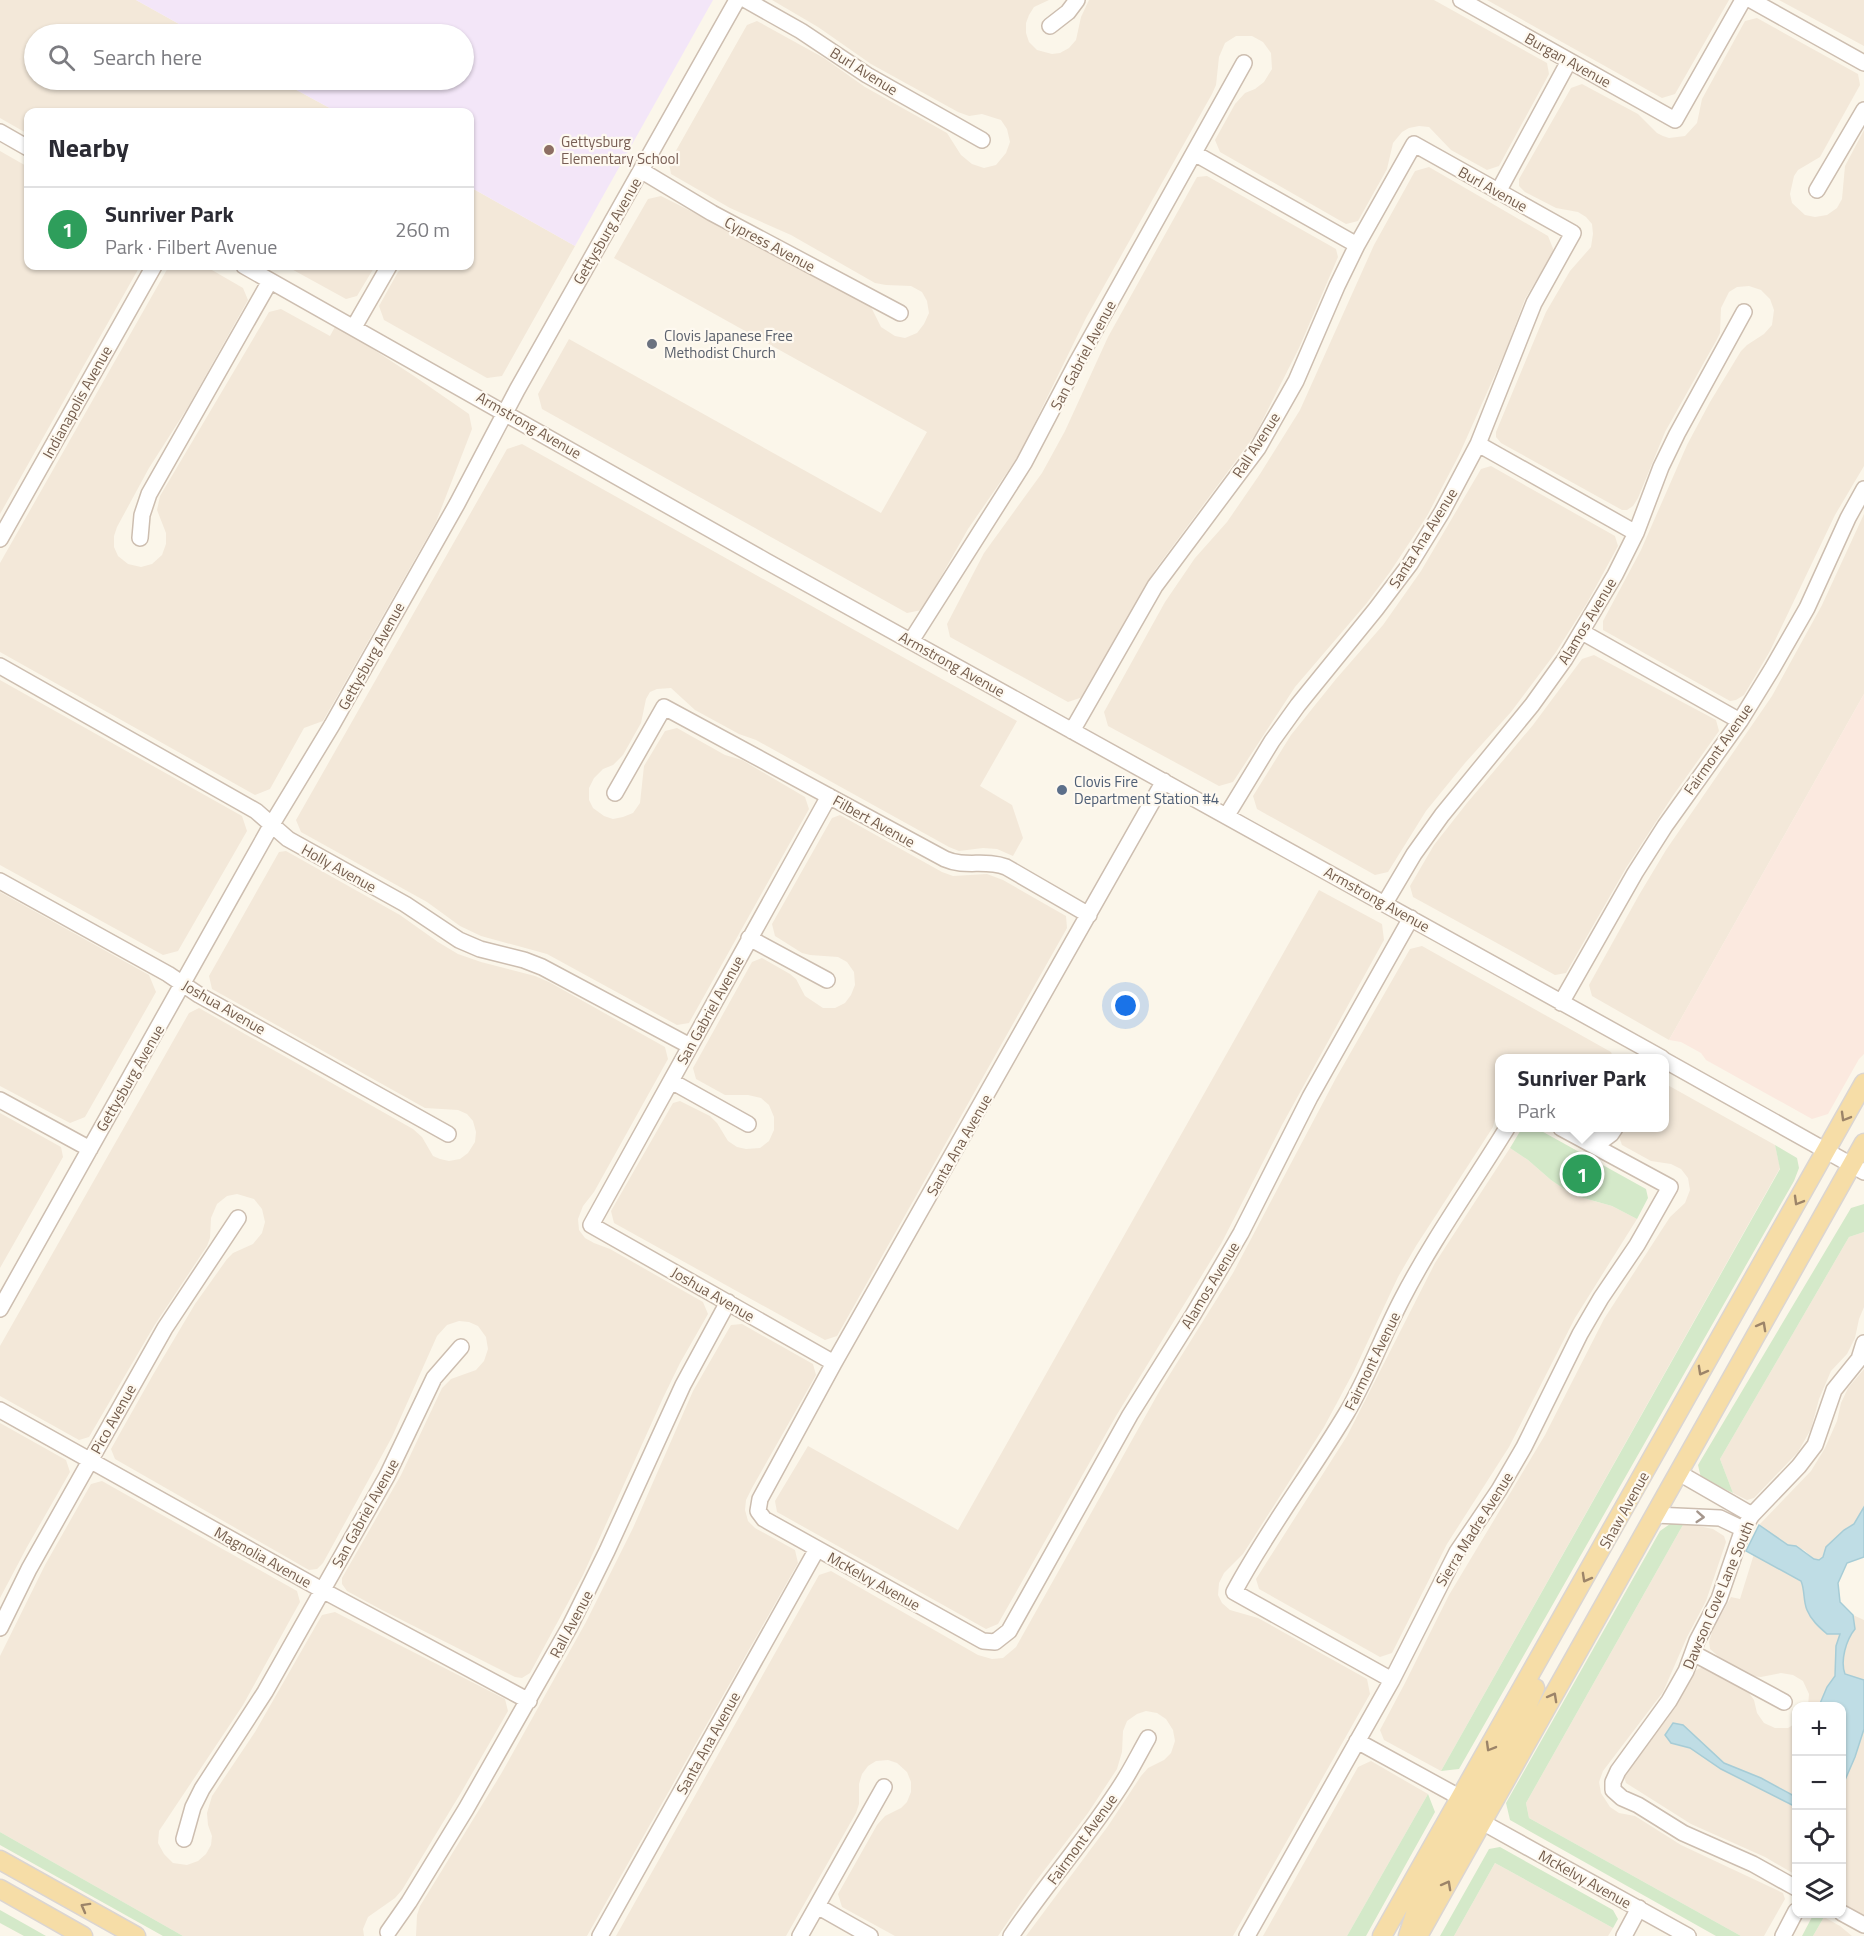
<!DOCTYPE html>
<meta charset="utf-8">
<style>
body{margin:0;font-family:"Titillium Web",sans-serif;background:#f7f7f7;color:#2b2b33}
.controls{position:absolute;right:18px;bottom:18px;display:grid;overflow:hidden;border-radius:12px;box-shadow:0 2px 4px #0004}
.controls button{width:54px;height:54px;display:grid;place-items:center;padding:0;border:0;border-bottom:2px solid #e1e1e2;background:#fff;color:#2b2b33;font:30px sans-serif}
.you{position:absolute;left:1126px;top:1006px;width:21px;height:21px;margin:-15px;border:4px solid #fff;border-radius:50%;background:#1a73e8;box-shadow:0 0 0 9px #1a73e833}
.badge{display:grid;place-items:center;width:39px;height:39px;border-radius:50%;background:#d93025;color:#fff;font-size:20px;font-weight:700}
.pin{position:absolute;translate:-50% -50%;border:3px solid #fff;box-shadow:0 2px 6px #0006}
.popup{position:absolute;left:1495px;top:1054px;width:174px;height:78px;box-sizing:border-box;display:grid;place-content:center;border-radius:12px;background:#fff;filter:drop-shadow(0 2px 4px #0005);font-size:20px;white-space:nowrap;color:#7c7c81}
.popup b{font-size:22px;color:#2b2b33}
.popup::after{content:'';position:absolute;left:50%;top:100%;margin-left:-12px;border:12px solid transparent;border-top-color:#fff}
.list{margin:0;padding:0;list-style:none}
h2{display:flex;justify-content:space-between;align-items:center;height:78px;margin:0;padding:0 24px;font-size:26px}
h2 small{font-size:20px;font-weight:400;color:#7c7c81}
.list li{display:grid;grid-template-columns:39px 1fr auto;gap:18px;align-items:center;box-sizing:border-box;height:84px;padding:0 24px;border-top:2px solid #e1e1e2}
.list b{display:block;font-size:22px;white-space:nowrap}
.list p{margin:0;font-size:20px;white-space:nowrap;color:#7c7c81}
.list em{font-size:20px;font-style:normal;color:#7c7c81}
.icon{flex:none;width:33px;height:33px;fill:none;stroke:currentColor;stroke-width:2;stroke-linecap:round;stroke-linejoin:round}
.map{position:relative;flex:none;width:1864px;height:1936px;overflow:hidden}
.search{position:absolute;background:#fff;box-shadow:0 2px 4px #0004;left:24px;top:24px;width:450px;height:66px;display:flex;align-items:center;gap:15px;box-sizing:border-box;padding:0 21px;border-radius:33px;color:#7c7c81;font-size:22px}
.panel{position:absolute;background:#fff;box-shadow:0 2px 4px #0004;left:24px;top:108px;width:450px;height:162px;border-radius:12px}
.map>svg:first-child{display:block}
.residential{fill:#f3e8d9}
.commercial{fill:#fbe9df}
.education{fill:#f3e6f8}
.green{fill:#d4e9c9}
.water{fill:#bfdde5;stroke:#a6ccd6;stroke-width:1.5}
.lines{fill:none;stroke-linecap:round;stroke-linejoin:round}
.minor-casing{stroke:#cdbeb0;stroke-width:18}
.major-casing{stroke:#dbd5d1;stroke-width:21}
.minor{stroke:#fff;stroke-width:15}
.major{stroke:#f6dda7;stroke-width:18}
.oneway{stroke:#9c8469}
.oneway2{stroke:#a5968c}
.education-dot{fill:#8d6e63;stroke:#fef9f0;stroke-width:2}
.worship-dot{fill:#6b7280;stroke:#fef9f0;stroke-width:2}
.service-dot{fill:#5c6f8a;stroke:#fef9f0;stroke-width:2}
.labels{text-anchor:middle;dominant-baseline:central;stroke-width:4.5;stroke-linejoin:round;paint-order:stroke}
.street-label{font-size:15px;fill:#755e4e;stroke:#fef9f0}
.education-label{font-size:15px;fill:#785e54;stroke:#fef9f0;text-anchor:start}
.worship-label{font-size:15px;fill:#5b616d;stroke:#fef9f0;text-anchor:start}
.service-label{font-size:15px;fill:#4e5e75;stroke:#fef9f0;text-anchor:start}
</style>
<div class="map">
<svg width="1864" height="1936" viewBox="0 0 1864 1936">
<rect width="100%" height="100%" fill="#fbf6ea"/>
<path class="residential" d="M0,0h136l61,34h-163v46h244l59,32h-309v22l-28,-16z
M772,0h277l-15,7 -5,8 -3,8v10l3,9 8,8 15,4 8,-1 9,-5 7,-8 5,-23 8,-17h345l113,63 2,11 -50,92 -12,4 -36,-20 -22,-23 -10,-1 -10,2 -7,4 -9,11 -6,26 -29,52 -12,3 -126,-72 -5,-12 20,-36 10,-11 10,-4 9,-7 8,-13 -1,-16 -8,-11 -11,-6h-16l-11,7 -6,14 -3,28 -4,9 -126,224 -67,137 -51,74 -46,81 -15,3 -365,-204 -4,-15 31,-55 312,174 46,-81 -313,-174 34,-59 13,-3 101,51 103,55 5,3 11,22 14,9 10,2 12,-5 7,-9 5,-11 -2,-12 -5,-9 -11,-6 -25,-1 -11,-2 -84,-48 -61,-27 -59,-34 -2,-11 78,-138 10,-4 67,37 41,29 82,46 14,22 11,9 12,4 12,-3 10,-12 4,-11 -3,-13 -6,-9 -19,-6 -13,2 -11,-4 -87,-48 -53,-37z
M1487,0h242l-54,94 -13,4z
M1779,0h85v46z
M1757,18l101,56 2,11 -40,72 -22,13 -4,6 -4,18 2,9 13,12 10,2 12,-2 10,-7 5,-9 3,-33 19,-36v336l-29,49 -65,136 -26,44 -8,5 -6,1 -127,-71v-9l38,-71 46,-105 23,-43 31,-51 6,-6 17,-11 8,-9 2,-15 -4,-11 -9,-9 -12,-4 -12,1 -8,5 -8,16 -1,25 -4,8 -51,91 -27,66 -5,8 -6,4h-5l-121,-67 -5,-6v-5l50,-120 24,-41 21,-24 2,-13 -1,-10 -6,-7 -8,-5 -22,-4 -31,-16 -6,-6v-7l52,-91 11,-4 56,30 19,19 6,3 6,2 16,-2 12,-13 5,-24 43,-78z
M0,151l28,16v99h112l-140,248z
M1429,167l119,69 6,15 -29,48 -19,51 -47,105 -32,61 -37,56 -24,32 -71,83 -62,95 -14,4 -111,-60 -4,-14 61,-110 30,-44 32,-36 33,-48 40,-64 74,-165 41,-74z
M1207,176l129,73 2,8 -39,91 -44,87 -100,135 -72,127 -15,5 -118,-65 -3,-13 37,-71 58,-80 23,-42 43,-94 89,-160z
M470,187l105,59 -73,130 -15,2 -103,-58 -5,-14 19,-34 6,-6h66z
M169,266h36l38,22 5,12 -60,107 -39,61 -32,59 -3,9v11l4,9 10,8 13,3 11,-3 10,-9 4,-11v-11l-9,-23 3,-14 109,-184 12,-3 49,27 6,-11 78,51 55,38 3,15 -36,93 -113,199 -19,7 -34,61 -15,6 -255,-143v-89z
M286,266h89l-18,30 -11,3z
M522,444l495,277 -37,65 32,19 11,33 -10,18 -16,-7 -14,-1 -24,3 -10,-4 -193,-107 -17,-6 -44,-24 -24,-22 -14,1 -7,3 -4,7 -5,24 -18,32 -10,10 -10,4 -9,9 -5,10v12l4,8 11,8 9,3 10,-2 10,-4 7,-10 4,-37 21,-35 12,-3 48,27 17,5 63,37 4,12 -120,214 -12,2 -130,-71 -66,-18 -21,-10 -33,-24 -126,-70 -5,-12 211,-371z
M1491,466l124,70 3,10 -31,57 -31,49 -45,60 -46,51 -39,48 -38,61 -13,3 -118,-66 -4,-13 38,-61 45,-56 47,-54 38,-54 60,-102z
M1864,514v180l-195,346 -77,-44 -3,-11 50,-90 27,-45 106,-154 50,-91z
M1594,655l122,65 3,11 -47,66 -46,71 -60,105 -11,2 -142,-78 -3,-11 24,-41 33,-42 66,-78 49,-66z
M0,680l242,136 5,15 -69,120 -15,4 -163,-90z
M840,815l102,57 11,4 34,-2 16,6 63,36 1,12 -230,408 -12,4 -211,-117 -3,-12 62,-108 7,-2 30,15 7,7 11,18 9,6 9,2 14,-1 9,-7 5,-11v-13l-5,-12 -8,-7 -13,-3h-23l-29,-16 -3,-11 59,-106 10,-4 28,16 6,5 9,17 18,12h12l10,-5 6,-8 4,-10 -1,-13 -7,-10 -9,-5 -28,-2 -8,-2 -27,-17 -3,-12 60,-106z
M286,851l114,64 38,27 20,12 23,8 54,14 14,6 116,65 3,12 -74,133 -11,14 -5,13 1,11 6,8 9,5 16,6 93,53 5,12 -28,49 -17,35 -80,177 -53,98 -8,5 -7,-1 -133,-67 -35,-19 -5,-7v-6l59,-103 41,-87 9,-9 25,-9 8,-9 4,-12 -2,-12 -8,-11 -9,-4 -10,-1 -12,4 -10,11 -45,101 -69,126 -6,6 -8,1 -194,-111 -4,-10 43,-76 41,-69 32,-45 6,-6 20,-9 9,-11 3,-11 -3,-13 -8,-10 -17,-5 -10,2 -10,8 -6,14 -1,20 -3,8 -53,80 -65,111 -10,3 -79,-44v-50l189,-333 10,-5 214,121 9,8 11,19 7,3 9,2 11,-2 8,-6 7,-11 1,-10 -3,-11 -6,-7 -9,-4 -33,-2 -213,-119 -3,-13 70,-124z
M1319,890l63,34 2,16 -102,185 -61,119 -105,172 -118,208 -12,5 -209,-117 -2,-11 33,-55 150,84z
M0,892l149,83 7,17 -71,125 -15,6 -70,-37z
M1422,946l189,106 2,6h-113l-1,42 -6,27 -77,119 -18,31 -44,94 -30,56 -81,127 -19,19 -5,10 -1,12 4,8 8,7 28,8 109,61 3,15 -137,242h-207l82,-110 33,-50 7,-8 16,-8 7,-7 4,-12 -2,-11 -7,-11 -9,-6 -11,-2 -9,3 -10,7 -4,10 -1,21 -5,17 -29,44 -55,72 -35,51h-103l-53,-29 -4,-13 39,-69 8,-9 16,-8 6,-6 4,-10v-10l-4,-10 -10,-9 -9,-3 -12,1 -8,5 -6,8 -3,10v20l-3,9 -70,123h-170l203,-361 12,-4 147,84 14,4 11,-1 13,-11 144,-257 73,-117 103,-195 74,-129z
M1664,1083l111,62 5,23 -339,603 -57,-31 -4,-10 25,-47 44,-88 96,-160 59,-116 66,-102 15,-14 5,-13 -2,-12 -7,-9 -10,-5 -20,-3 -29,-16 -4,-11 5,-6h41z
M0,1113l61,34 2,10 -63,111z
M1510,1148l18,12 23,20 22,15 39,11 25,13 -62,99 -66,129 -62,97 -55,109 -12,4 -121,-68 -3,-10 91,-143 88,-173z
M1864,1232v75l-5,12 -4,19 -8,16 -16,17 -12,28 -8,30 -13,23 -44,46 -7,2 -14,-7 -13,-34 129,-222z
M742,1324l71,40 3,11 -64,113 -6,12 -1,10 3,11 7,7 40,22 3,13 -211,373h-171l1,-21 3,-9 81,-132 85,-152 47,-94 60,-137 38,-66z
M1864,1369v138l-10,17 -10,6 -20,21 -1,6 -4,3 -5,-1 -10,-9 -16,-5 -29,-20 52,-54 14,-23 12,-27 4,-18 7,-15z
M0,1423l66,37 4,12 -43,75 -27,51z
M102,1481l195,110 3,11 -57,103 -84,126 -1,12 6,11 9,9 14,2 11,-4 8,-7 5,-9 1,-9 -4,-11 -1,-12 5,-17 43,-64 67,-117 13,-3 170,87 3,12 -46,80 -60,99 -7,8 -27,19 -5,12 1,7h-181l-183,-104v-176l45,-91 46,-81z
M1684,1523l29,6 11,7 2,6 -20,59 -19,36 -24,55 -60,79 -4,11 2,11 9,14 9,6 16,3 46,29 102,48 2,6 -21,37h-23l-212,-118 -3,-15z
M1754,1554l47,27 3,8 2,20 9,14 12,11h14l-5,12 -1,30 -8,11 -8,19h-11l1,-12 -6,-13 -10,-6 -12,-2 -20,4 -9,-1 -33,-19 -9,-8 -1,-7 4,-13 18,-32 9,2z
M1853,1615l11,5v60l-19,-6 -3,-6 5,-28 8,-11z
M1703,1667l46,26 5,7 3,13 7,10 11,5h13l8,-5v74l-35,-19 -37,-15 -41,-38 -12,18 19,5 31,21 75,38v68l-31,-18 -74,-33 -65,-41 -2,-6 51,-69 21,-38z
M1864,1729v188l-22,-15v-115l13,-30z
M1371,1761l57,33 -81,142h-84l95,-169z
M1495,1863l118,65 -5,8h-154z
M1824,1917l16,9 12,10h-39z"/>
<path class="commercial" d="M1864,694v360l-5,5 -31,55 -16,5 -106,-59 -5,-7 -20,-11 -12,-2z"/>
<path class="education" d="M136,0h577l-138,246 -105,-59v-75h-133l-59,-32h186v-46h-267z"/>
<path class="green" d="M1522,1128h14l110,61 2,9 -11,21 -25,-13 -39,-11 -22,-15 -23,-20 -18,-12z
M1775,1145l22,13 2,10 -5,13 -335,588 -18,2 339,-602z
M1864,1204v28l-15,5 -129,222 13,34 -32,-15 -3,-13 153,-257z
M1684,1523l-158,280 3,15 212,118h-25l-206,-116 -4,-17 154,-272 10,-7z
M1428,1794l7,18 -69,124h-19z
M0,1832l183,104h-20l-163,-91z
M1500,1847l113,63 5,9 -5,9 -118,-65 -41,73h-14l49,-87z
M0,1910l46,26h-22l-24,-13z
M1812,1917h12l-11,19h-11z"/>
<path class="water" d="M1864,1507v50l-17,6 -9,20 2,19 13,13 2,14c-9,11 -15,32 -10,45l19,6v49l-9,28 -13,30v-81h-23l8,-19 8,-11 1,-30 4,-12h-13c-8,-7 -16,-14 -20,-24 -4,-9 -2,-20 -6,-29l-55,-30 13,-26 29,20 8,1 18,13 5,1 4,-3 3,-10 18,-17 10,-6z
M1673,1723l10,2 41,38 37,15 35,19v10l-75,-38 -31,-21 -19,-5 -6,-8z"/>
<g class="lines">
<g class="minor-casing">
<path id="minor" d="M746,0l55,31 66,44 115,65
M1461,0l214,120 68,-120
M1751,0l113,63
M1050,26l18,-14 9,-12
M0,132l28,16
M1194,153l163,92
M642,171l70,42 188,100
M1817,190l47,-80
M1498,192l71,-131
M244,266l522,295 896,497
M354,327l35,-61
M1478,444l158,89
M140,538l2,-23 7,-21 121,-213
M0,539l154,-273
M1582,632l158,89
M911,641l113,-178 52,-99 168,-301
M0,666l256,145 32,28 117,65 54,36 21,9 44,11 18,7 148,79
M1072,731l83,-145 103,-138 38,-67 41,-95 20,-41 57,-101 159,89 -39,70 -56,141 -36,68 -32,52 -34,45 -78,96 -26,36 -45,74
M1164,781l-330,582 -74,136 -2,12 6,8 219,122 12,1 14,-11 121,-216 63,-100 48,-82 69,-136 101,-179
M615,793l49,-86 281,152c20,9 40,0 61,8l83,48
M829,796l-238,429 243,138
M0,881l168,93 31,21 249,139
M1385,903l29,-49 28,-39 90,-110 33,-46 50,-84 21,-42 25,-66 16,-33 67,-122
M749,938l78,42
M1561,1003l74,-130 30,-47 75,-105 32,-52 35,-61 41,-90 16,-29
M1664,1060l200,112
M671,1081l77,43
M0,1100l90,49
M1595,1128v18
M1595,1146l16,-12 4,-6
M0,1309l272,-485 60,-99 125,-221 60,-114 220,-390
M0,1410l322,180 207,111
M1679,1473l73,42
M1655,1515l65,3 23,11
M0,1628l29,-59 136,-241 73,-110
M1693,1653l91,49
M1392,1680l-158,-88c33,-62 76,-118 112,-178 22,-37 36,-77 56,-115 31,-60 70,-114 105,-171
M1357,1741l104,57
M1482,1822l206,114
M184,1839l9,-32 9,-18 63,-97 122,-216 47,-98 27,-31
M1796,1888l-43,-24 -70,-31 -45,-28 -16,-7 -9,-8v-8l5,-11 51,-70 17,-30 11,-30 22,-42 24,-70 9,-14 47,-49 16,-21 19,-55 25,-31 5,-16
M817,1906l53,30
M1842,1913l22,12
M388,1932l21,-30 57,-93 103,-181 38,-77 76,-166 45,-83
M600,1936l217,-387
M800,1936l84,-149
M1011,1936c36,-54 80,-102 114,-157 8,-13 15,-27 23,-41
M1247,1936l145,-256 65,-128 42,-62 25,-43 56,-113 21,-36 36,-53 33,-58 -109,-59
M1624,1936l15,-28
M1783,1936l13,-25"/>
</g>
<g class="major-casing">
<path id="major" d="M1482,1822c-8,-7 -8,-14 -5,-24l45,-80 13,-30
M0,1860l136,76
M0,1889l83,47
M1382,1936l482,-853
M1408,1936l9,-28 45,-80 2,-16 -3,-14
M1418,1936l446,-793"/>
</g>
<use href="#minor" class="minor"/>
<use href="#major" class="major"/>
</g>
<defs><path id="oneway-chevron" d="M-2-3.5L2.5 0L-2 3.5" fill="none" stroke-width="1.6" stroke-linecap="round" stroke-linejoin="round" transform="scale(1.5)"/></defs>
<g class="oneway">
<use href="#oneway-chevron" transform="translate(1845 1117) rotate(120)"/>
<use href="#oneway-chevron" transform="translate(1798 1201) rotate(120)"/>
<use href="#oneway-chevron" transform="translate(1762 1326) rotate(-61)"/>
<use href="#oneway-chevron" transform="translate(1702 1371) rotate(119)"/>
<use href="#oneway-chevron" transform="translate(1586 1578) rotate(119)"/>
<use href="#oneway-chevron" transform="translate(1553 1697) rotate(-61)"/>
<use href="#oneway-chevron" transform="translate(1490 1747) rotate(120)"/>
<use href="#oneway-chevron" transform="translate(1447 1885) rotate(-61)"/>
<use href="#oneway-chevron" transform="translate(85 1907) rotate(-151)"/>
</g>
<use class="oneway2" href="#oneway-chevron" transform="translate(1700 1517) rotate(4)"/>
<circle class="education-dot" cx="549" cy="150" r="6"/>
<circle class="worship-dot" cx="652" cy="344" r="6"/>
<circle class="service-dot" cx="1062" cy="790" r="6"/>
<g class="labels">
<g class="street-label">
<text transform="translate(1568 60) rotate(29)">Burgan Avenue</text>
<text transform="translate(864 71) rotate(32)">Burl Avenue</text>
<text transform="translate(1493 189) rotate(29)">Burl Avenue</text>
<text transform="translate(607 231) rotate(-60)">Gettysburg Avenue</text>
<text transform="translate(770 244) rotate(28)">Cypress Avenue</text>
<text transform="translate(1083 355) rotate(-62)">San Gabriel Avenue</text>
<text transform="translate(77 402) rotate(-61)">Indianapolis Avenue</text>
<text transform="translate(529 425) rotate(30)">Armstrong Avenue</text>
<text transform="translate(1256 445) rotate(-57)">Rall Avenue</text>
<text transform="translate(1423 538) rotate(-58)">Santa Ana Avenue</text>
<text transform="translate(1587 621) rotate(-59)">Alamos Avenue</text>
<text transform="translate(371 656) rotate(-61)">Gettysburg Avenue</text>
<text transform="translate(952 664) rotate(29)">Armstrong Avenue</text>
<text transform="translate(1718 749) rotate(-55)">Fairmont Avenue</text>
<text transform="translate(874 821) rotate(29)">Filbert Avenue</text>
<text transform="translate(339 868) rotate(29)">Holly Avenue</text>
<text transform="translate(1377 899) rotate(29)">Armstrong Avenue</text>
<text transform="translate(224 1007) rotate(30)">Joshua Avenue</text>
<text transform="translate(710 1010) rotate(-61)">San Gabriel Avenue</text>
<text transform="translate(130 1078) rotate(-60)">Gettysburg Avenue</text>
<text transform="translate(959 1145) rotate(-60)">Santa Ana Avenue</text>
<text transform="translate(1210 1285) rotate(-59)">Alamos Avenue</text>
<text transform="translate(713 1294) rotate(30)">Joshua Avenue</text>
<text transform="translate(1372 1361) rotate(-64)">Fairmont Avenue</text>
<text transform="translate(113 1419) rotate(-61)">Pico Avenue</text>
<text transform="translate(1624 1510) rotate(-61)">Shaw Avenue</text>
<text transform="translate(365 1513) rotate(-61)">San Gabriel Avenue</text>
<text transform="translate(1474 1529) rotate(-58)">Sierra Madre Avenue</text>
<text transform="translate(263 1557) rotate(29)">Magnolia Avenue</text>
<text transform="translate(874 1581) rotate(29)">McKelvy Avenue</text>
<text transform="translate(1718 1595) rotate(-67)">Dawson Cove Lane South</text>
<text transform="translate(571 1624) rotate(-62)">Rall Avenue</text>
<text transform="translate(708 1743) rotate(-61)">Santa Ana Avenue</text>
<text transform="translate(1082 1839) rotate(-54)">Fairmont Avenue</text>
<text transform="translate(1585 1879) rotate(29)">McKelvy Avenue</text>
</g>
<g class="education-label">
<text x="561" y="141">Gettysburg<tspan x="561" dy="17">Elementary School</tspan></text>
</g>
<g class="worship-label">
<text x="664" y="335">Clovis Japanese Free<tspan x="664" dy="17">Methodist Church</tspan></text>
</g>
<g class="service-label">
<text x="1074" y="781">Clovis Fire<tspan x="1074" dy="17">Department Station #4</tspan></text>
</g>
</g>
</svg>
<div class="controls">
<button>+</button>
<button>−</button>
<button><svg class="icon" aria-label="locate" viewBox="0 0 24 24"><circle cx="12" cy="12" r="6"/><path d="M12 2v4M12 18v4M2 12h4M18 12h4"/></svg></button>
<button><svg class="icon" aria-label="layers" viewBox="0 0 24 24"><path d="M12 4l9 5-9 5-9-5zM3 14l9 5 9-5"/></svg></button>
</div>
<div class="you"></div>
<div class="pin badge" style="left:1582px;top:1174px;background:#2e9e5b">1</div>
<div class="popup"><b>Sunriver Park</b>Park</div>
<div class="search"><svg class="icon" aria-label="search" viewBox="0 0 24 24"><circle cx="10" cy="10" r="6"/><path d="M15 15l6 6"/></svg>Search here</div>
<section class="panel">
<h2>Nearby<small></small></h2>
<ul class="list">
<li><span class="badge" style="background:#2e9e5b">1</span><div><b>Sunriver Park</b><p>Park · Filbert Avenue</p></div><em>260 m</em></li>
</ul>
</section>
</div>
